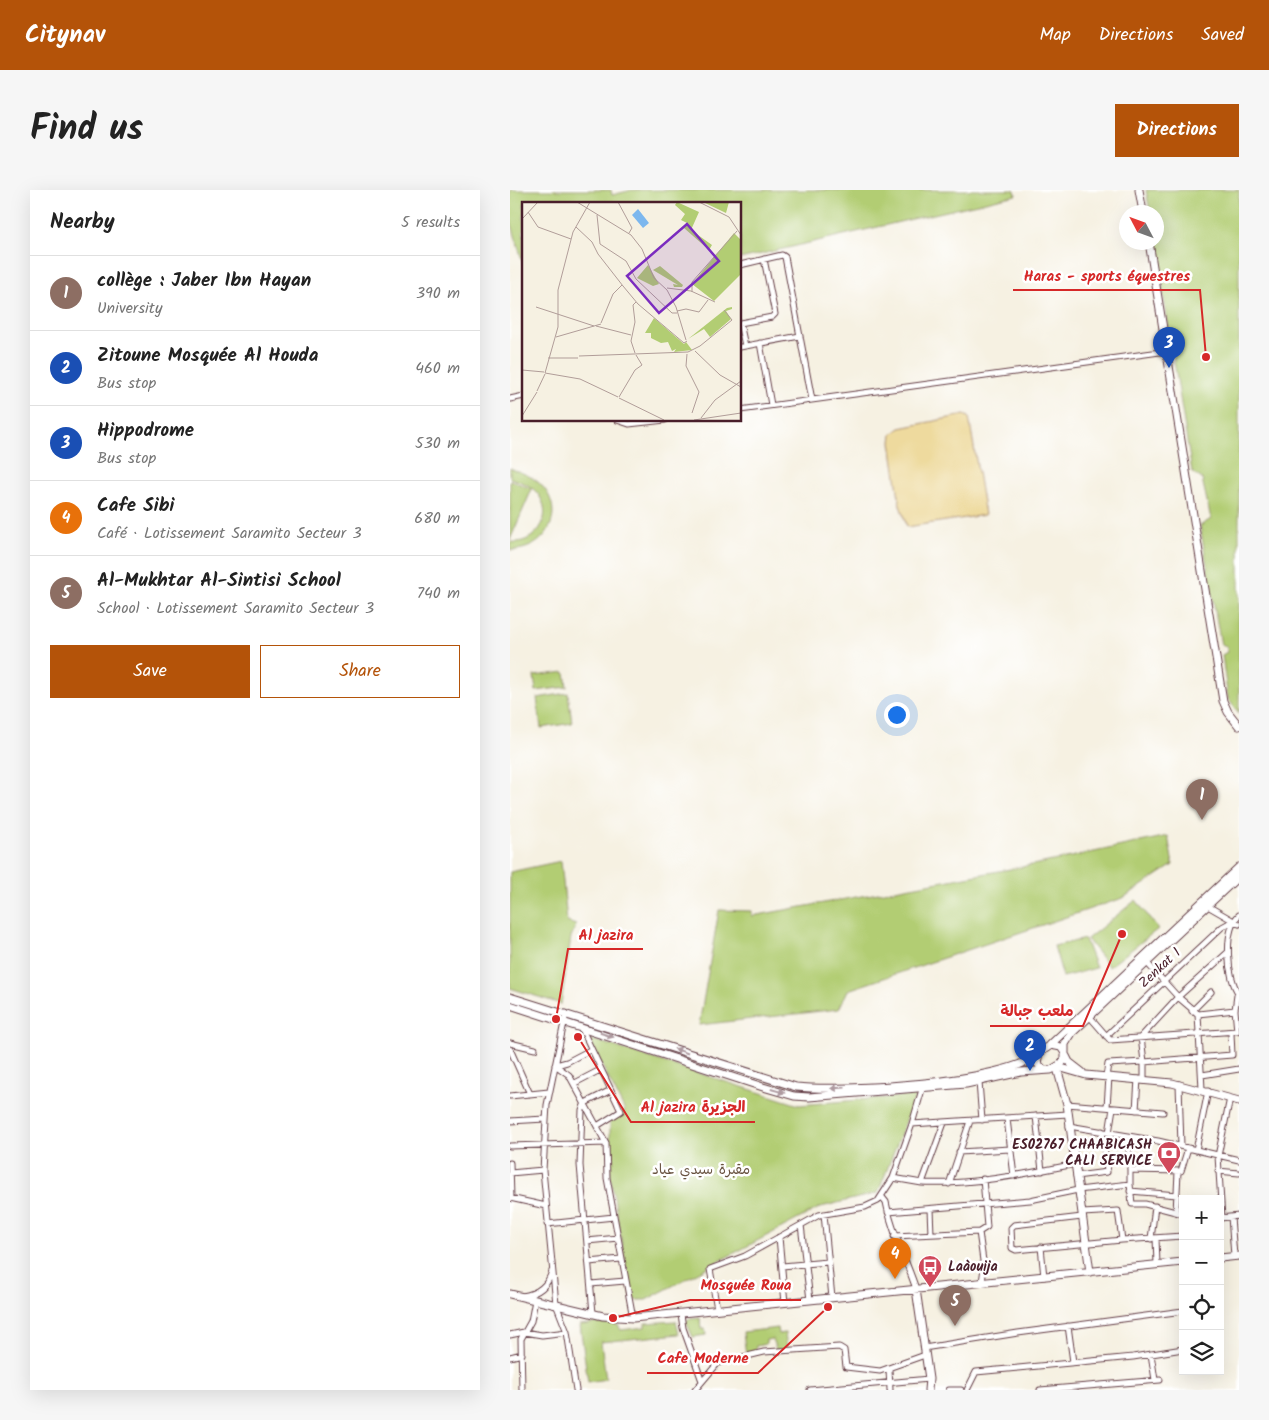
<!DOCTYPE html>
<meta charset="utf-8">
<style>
body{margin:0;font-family:Kalam,"Playpen Sans Arabic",sans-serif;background:#f6f6f6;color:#222}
.controls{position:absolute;right:15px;bottom:15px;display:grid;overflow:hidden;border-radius:0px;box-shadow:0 5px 20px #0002}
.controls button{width:45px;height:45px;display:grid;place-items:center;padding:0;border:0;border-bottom:1px solid #e0e0e0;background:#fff;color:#222;font:25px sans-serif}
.compass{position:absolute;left:609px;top:15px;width:45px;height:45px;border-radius:50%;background:#fff;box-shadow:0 5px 20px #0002;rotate:311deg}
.you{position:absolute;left:386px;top:524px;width:18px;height:18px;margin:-12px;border:4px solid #fff;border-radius:50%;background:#1a73e8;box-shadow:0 0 0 8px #1a73e833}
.badge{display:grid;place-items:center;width:32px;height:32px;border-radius:50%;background:#b45309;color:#fff;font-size:16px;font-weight:700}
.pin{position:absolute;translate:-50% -41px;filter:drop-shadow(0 1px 2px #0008)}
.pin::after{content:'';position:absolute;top:26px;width:18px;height:15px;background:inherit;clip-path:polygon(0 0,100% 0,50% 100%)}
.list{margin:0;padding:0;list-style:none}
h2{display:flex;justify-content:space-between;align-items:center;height:65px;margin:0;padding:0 20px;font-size:21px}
h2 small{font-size:16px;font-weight:400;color:#767676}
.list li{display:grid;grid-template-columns:32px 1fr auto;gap:15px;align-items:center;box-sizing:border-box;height:75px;padding:0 20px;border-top:1px solid #e0e0e0}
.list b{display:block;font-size:19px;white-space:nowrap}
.list p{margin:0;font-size:16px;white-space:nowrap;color:#767676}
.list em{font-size:16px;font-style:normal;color:#767676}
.actions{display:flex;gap:10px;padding:15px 20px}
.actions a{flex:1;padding:11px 0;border:1px solid #b45309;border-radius:0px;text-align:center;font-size:18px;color:#b45309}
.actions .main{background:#b45309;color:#fff}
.icon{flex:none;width:28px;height:28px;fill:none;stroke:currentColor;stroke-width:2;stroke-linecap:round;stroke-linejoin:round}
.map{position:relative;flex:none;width:729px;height:1200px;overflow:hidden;border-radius:0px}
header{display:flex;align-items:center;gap:30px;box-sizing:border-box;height:70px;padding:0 25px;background:#b45309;color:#fff}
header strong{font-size:24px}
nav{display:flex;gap:28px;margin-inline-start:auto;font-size:18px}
.intro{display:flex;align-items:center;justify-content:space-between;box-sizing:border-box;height:120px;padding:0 30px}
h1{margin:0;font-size:35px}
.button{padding:12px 22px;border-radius:0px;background:#b45309;color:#fff;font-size:18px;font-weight:700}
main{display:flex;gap:30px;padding:0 30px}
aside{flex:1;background:#fff;border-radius:0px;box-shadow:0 5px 20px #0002}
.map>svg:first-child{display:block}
.green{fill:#b2cd73;stroke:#7e764f}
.sand{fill:#eeda9e;stroke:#9c7c64}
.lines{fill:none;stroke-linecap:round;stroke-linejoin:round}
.street-casing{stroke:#643e46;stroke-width:7}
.secondary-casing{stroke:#643e46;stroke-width:9}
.street{stroke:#fff;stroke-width:5}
.secondary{stroke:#fff;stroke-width:7}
.oneway{fill:#ae9aa0}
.labels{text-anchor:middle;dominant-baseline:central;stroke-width:5;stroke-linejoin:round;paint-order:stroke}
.street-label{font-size:14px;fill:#4a1f2b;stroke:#fff}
.poi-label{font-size:14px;font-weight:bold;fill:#4a1f2b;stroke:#fff;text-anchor:end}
.park-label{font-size:14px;fill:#695341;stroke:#fff}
.inset-road{fill:none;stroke:#b19d99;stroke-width:1}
.view{fill:#7b2cbf;fill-opacity:0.15;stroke:#7b2cbf;stroke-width:2.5}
.inset-edge{fill:none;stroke:#4a1f2b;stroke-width:2.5}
.leader{fill:none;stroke:#d62828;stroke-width:2}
.callout-dot{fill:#d62828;stroke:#fff;stroke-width:2}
.callout-label{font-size:15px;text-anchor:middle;font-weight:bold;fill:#d62828;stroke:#fff;stroke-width:5;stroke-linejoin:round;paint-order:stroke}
</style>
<header>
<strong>Citynav</strong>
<nav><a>Map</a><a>Directions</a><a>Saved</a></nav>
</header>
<div class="intro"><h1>Find us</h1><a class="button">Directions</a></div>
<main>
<aside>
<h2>Nearby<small>5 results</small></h2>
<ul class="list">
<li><span class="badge" style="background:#8d6e63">1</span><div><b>collège : Jaber Ibn Hayan</b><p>University</p></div><em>390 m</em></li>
<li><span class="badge" style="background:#1a4fb4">2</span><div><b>Zitoune Mosquée Al Houda</b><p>Bus stop</p></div><em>460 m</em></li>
<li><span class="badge" style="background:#1a4fb4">3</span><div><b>Hippodrome</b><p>Bus stop</p></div><em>530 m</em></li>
<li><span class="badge" style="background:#e8710a">4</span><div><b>Cafe Sibi</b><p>Café · Lotissement Saramito Secteur 3</p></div><em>680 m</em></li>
<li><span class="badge" style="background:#8d6e63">5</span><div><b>Al-Mukhtar Al-Sintisi School</b><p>School · Lotissement Saramito Secteur 3</p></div><em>740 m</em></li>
</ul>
<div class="actions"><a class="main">Save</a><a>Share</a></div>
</aside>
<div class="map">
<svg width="729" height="1200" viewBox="0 0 729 1200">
<rect width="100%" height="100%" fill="#fff"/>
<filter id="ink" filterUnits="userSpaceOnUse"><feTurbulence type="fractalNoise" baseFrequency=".02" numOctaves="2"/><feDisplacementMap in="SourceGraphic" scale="10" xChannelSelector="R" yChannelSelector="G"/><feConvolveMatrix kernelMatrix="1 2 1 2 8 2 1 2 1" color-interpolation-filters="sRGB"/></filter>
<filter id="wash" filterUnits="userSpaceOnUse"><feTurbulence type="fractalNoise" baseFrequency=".0096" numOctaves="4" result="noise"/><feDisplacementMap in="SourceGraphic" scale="20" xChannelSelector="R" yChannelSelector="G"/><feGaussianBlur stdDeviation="1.12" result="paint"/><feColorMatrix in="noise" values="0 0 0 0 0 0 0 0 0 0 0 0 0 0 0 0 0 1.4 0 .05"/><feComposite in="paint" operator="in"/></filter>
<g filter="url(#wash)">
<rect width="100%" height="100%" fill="#f6f1e2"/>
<path class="green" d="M0,0h101l1,5 20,-5h383l1,5 -276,64v-55h-216l-1,60 -13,-46z
M636,0h93v523l-11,-14 -6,-44 5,-3v-5l-6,-2 -21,-119 11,-7 -9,-40 -10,-7 -37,-229 1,-31h-6z
M0,278c12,5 25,9 33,19 24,28 1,65 -33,63v-8c24,3 44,-23 30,-45 -6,-11 -19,-15 -30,-19z
M0,290l22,9 -22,51z
M55,482l2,15 -31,4 -2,-15z
M58,503l4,30 -31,5 -4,-30z
M658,646l5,29 -50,33 -275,92 -9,19 -140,16 20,-115 33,1v5l291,-53z
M51,671l6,61 9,3 -5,12 -10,67 -51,-16v-116z
M626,710l22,29 -49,38 -22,-28z
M575,749l11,29 -33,9 -9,-31z
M78,848l211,67 117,-10 -38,98 -57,14 -175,93h-14l-22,-125v-55l15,-9z
M190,1128l1,11h4l1,6 -13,2 -7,-15 2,-3z
M166,1131l3,13 -78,8 5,37 -18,3 -8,-57 18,-2 20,2 3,5 24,-3v-4z
M268,1138l1,6 6,-1 2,16 -11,1 -4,-11 -6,1v4l-10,2 -1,6 -9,3 -3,-23z"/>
<path class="sand" d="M454,225l5,2 16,98 -78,12 -7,-22 -9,-63 1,-8 8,-6z"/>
</g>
<g filter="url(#ink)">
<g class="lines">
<g class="street-casing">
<path id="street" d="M230,75l42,-10 3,2 27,143
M230,133l32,-6 3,-3 -11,-55
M230,133l5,23
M250,153l11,62
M230,157l60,-11
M0,209l14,-3
M230,220l427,-59
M107,230l12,4 36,-4
M696,715l33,19
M717,763l-49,44 -37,40 3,25 88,-7 -1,-22
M637,773l31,34 20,17
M729,804c-12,-15 -16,-64 0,-79
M682,821l19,-19
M56,823l-19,92 -4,65 13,134 11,28 9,58
M580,827l20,23 127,-9 -2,-21
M71,837l40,84 -24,15
M596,846l116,-109 11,-6
M0,853l25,6
M0,859l20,45
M45,875l14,10 37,68 1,35 26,140
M46,875l11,-3 23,-12
M692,885l37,-6
M596,887l2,-13 36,-2v17
M469,892l3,38
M65,893l25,-13
M669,894l2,62
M692,899l-4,-75 37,-4 2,-15
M0,906l39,-4
M557,914l96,8
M597,917l2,-30
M626,920l2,-31
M526,926l6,55
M497,929l7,57
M0,931l35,-2
M434,933l-22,60c51,2 103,-9 153,-19
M402,934l11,-38
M559,936l89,15 81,19
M599,943l4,-25
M618,946l2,34
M0,956l96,-3
M686,960l12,-59
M449,962l51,-3
M0,973l1,35
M708,981l21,2
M0,983l33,-3
M566,986l31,-4 -5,-41
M383,988l29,5
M439,994l21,-63
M620,994v-14l51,1 7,-23
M620,1001l47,4
M372,1007l4,5c6,31 20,57 30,87
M0,1008l36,8
M420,1019l1,25
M378,1022l142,-12 48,-10 52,-6 2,20h13l38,10
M666,1022l2,-40
M572,1023l36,-2 4,29 -106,10 -4,-2 -1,-20 3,-3 68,-8
M314,1024l8,84
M721,1027l3,39
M710,1028l19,-2
M712,1028l-4,-62 12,-58
M37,1034l67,-7
M291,1035l9,75
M469,1042l5,36 -2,14
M384,1046l85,-4 8,-5 -4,-48
M269,1047l6,66
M646,1048l1,26
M641,1049l4,-33
M612,1050l61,-4
M77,1051l31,-3
M531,1057l3,30
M79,1072l32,-3
M272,1076l46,-4
M81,1094l34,-3
M12,1106c15,-2 26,-10 30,-25
M207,1119l-7,-40 35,-13 74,-41 46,-8 13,-6 15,-23 19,-54 156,-10
M83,1123l-13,-148 2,-55 3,-7 26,-13
M171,1124l2,14 19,53
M558,1136l5,36
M0,1145l14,-3 18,3 25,-3
M414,1158l94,-15 165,-22
M641,1164l4,26
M0,1167l12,-3
M379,1179l1,21
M12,1200l-1,-51 10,-18 4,-21
M185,1200l23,-27 46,-11 75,-5 5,3 2,17 34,4 45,-16
M300,1200l119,-11
M439,1200h12
M457,1200l9,-18 157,-15 50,-8
M530,1200l120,-10"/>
</g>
<g class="secondary-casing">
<path id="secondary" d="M629,0l4,22
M639,52l74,459 5,11 11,14
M0,807l286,90c48,5 208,-4 243,-33
M0,815l253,82 31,9 15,1 157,-13 55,-12 30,-2 10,-6 4,-5v-6l-4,-6 -10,-2 -12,8 -2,10 7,7
M540,855l189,-178
M555,862v-8l7,-11 167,-157
M556,866l3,6 13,10
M548,877l28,8 86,8 67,18
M547,878l10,36 23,168
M710,1068l19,-2
M406,1099l13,90 -1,11
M0,1104l93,22 30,2 550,-56"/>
</g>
<use href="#street" class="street"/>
<use href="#secondary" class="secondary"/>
</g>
<defs><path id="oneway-solid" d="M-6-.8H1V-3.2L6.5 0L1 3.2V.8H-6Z" transform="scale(1.25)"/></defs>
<g class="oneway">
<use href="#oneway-solid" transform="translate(97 845) rotate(18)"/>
<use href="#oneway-solid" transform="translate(171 861) rotate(-161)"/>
<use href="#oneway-solid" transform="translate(328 898) rotate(177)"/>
<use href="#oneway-solid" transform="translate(268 901) rotate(16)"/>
</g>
</g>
<defs>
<g id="bank-pin" transform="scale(1.25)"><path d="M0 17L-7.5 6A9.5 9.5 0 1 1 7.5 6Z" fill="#d1495b" stroke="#fff"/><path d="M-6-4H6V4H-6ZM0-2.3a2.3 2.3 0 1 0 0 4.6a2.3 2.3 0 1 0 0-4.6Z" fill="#fff"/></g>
<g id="bus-pin" transform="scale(1.25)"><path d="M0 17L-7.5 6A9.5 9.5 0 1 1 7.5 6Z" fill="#d1495b" stroke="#fff"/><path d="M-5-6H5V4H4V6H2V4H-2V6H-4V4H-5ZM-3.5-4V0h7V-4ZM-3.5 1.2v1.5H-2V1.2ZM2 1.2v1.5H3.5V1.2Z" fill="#fff"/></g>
</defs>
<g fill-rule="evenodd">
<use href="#bank-pin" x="659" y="963"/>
<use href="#bus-pin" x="420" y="1077"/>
</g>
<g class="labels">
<g class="street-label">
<text transform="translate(650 778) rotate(-43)">Zenkat 1</text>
</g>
<g class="poi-label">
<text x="642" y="955">ES02767 CHAABICASH<tspan x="642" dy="16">CALI SERVICE</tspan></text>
<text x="438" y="1077" text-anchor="start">Laàouija</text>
</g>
<g class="park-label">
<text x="191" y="980">مقبرة سيدي عياد</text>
</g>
</g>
<g transform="translate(12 12)">
<rect width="219" height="219" fill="#f6f1e2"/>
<path d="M155,0l22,10 -8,18 21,15 -3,5 -25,-22 3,-5 -6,-3 4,-6 -10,-9zM181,0l18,1 8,-1 -3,11zM212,31l7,7v34l-27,27 -22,-17zM126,63l11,19 -6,2 -16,-8zM138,64l23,19 -1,2h-8l-1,-3 5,1 -25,-15zM210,105v2l-6,2 5,8 -21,18 -6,-8 -16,10 39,-31zM132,116l30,26 2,-2 6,8 -18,2 2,-3 -4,2 -4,-9 -7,1 -10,-5v-5h-6z" fill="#b2cd73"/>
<path d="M116,7l11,14 -6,5 -11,-13z" fill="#7cb7ee"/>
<path class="inset-road" d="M55,0l54,33 11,14 12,29 13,12M96,0l14,26 -3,5M177,0l30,15 12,18M6,10l10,15 33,12M75,13l3,29 26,17 10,18 36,34h5M0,17l16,-17M54,25l16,15 6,12 25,32M101,84l15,18 46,39 3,-2M145,86l24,3 24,11M145,88l9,17 10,33M170,90v-10l45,-51M14,105l58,19M155,109l9,-2 13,3 9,-12M79,121l12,-29 9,-9M74,124l35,9M34,135l45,-13M173,149l25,24 21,12M113,151l-4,-12 4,-19 -2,-17 3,-3M165,152l-1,12 13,26 -7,21M57,154l109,-4 12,-6 32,-26 -8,-10M26,156h30M0,168l22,2M23,171l13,-46v-37l15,-58 17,-30M23,171l35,6 38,18M15,189l8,-17M97,195l16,-27 7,-5 -6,-10M97,196l45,22M0,214l15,-24M179,216l14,-18 26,-19M172,218l47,-7"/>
<path class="view" d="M165,22l32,37 -60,52 -32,-37z"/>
<rect width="219" height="219" class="inset-edge"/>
</g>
<path class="leader" d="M696 167L690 100H503M46 829L58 759H133M612 744L573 836H480M68 847L121 932H245M103 1128L180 1110H291M318 1117L248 1183H137"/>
<g class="callout-dot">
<circle cx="696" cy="167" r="5"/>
<circle cx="46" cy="829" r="5"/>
<circle cx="612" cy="744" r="5"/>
<circle cx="68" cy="847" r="5"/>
<circle cx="103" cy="1128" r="5"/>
<circle cx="318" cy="1117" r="5"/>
</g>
<g class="callout-label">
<text x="597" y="91">Haras - sports équestres</text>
<text x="96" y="750">Al jazira</text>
<text x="527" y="826">ملعب جبالة</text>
<text x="183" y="922">Al jazira الجزيرة</text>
<text x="236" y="1100">Mosquée Roua</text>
<text x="193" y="1173">Cafe Moderne</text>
</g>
</svg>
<div class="controls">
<button>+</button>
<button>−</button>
<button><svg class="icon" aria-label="locate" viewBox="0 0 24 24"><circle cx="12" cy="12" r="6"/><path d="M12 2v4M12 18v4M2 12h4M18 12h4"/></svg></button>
<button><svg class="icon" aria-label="layers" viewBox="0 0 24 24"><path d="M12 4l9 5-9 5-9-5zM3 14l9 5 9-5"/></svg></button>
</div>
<svg class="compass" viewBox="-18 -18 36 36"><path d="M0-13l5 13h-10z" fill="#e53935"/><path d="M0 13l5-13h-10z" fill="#767676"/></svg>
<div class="you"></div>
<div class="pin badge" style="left:692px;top:630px;background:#8d6e63">1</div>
<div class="pin badge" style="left:520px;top:881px;background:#1a4fb4">2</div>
<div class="pin badge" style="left:659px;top:178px;background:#1a4fb4">3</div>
<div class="pin badge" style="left:385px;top:1089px;background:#e8710a">4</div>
<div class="pin badge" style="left:445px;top:1136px;background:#8d6e63">5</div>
</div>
</main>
